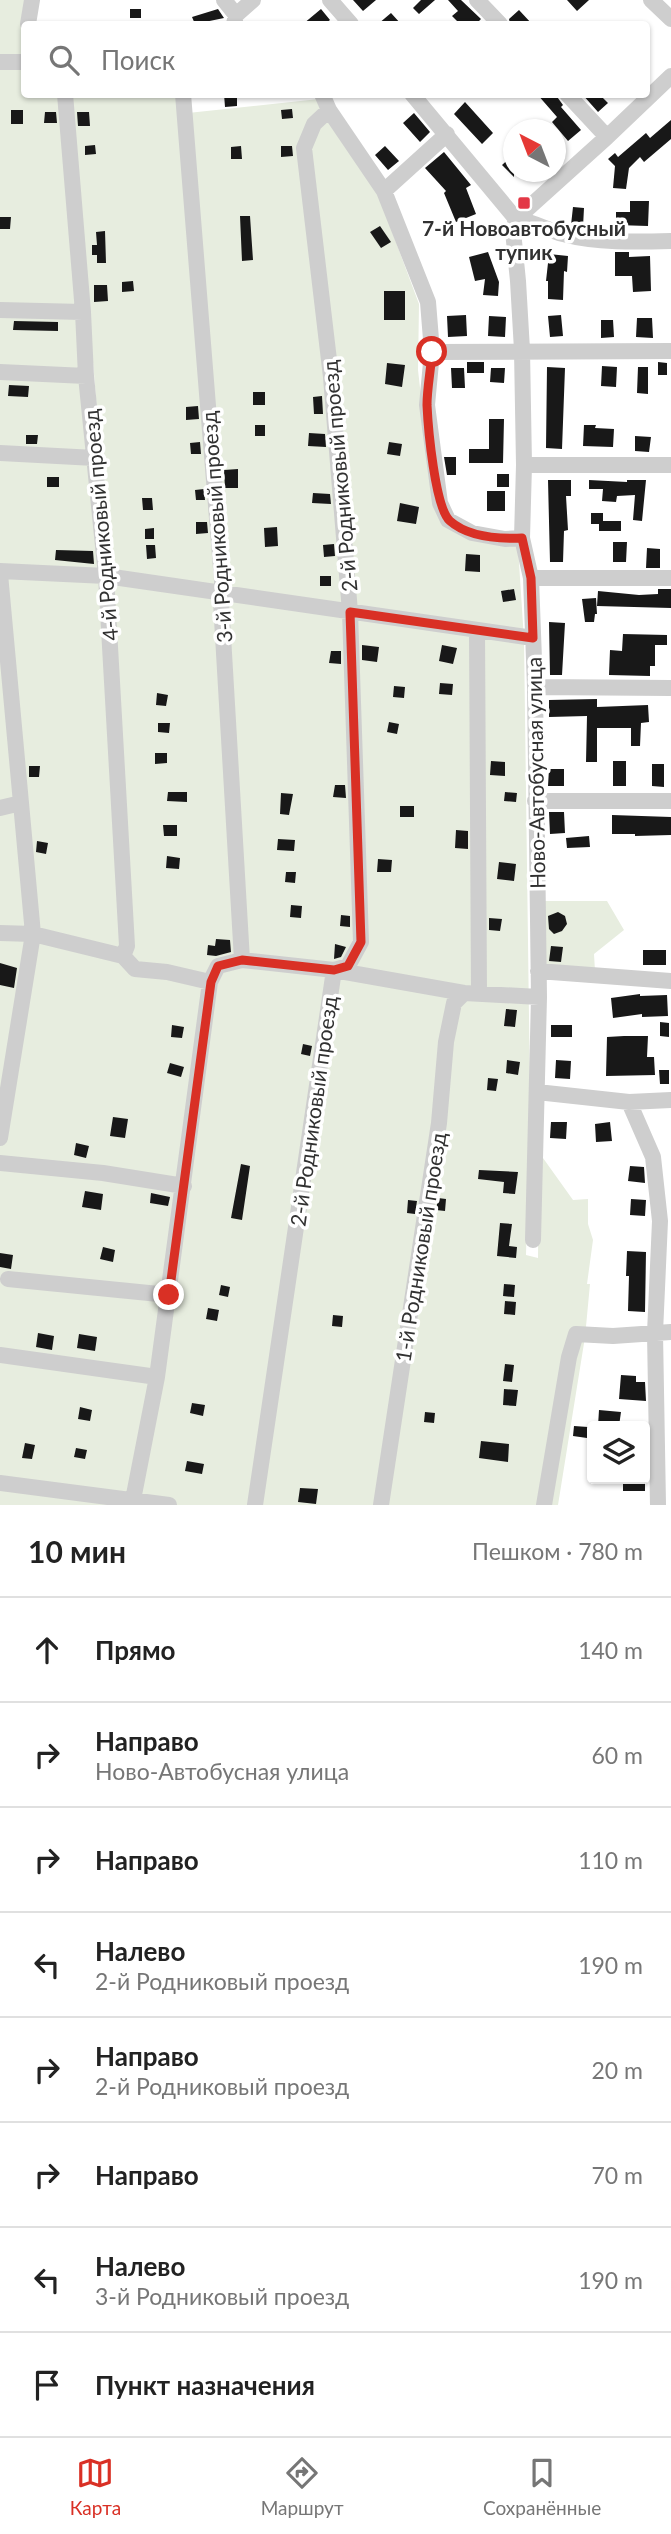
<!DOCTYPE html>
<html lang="ru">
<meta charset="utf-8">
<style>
body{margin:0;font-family:Lato,sans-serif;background:#f6f6f6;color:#222}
.controls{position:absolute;right:21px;bottom:21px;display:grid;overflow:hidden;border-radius:7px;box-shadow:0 2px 5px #0004}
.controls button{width:63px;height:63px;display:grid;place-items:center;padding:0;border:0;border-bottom:2px solid #e0e0e0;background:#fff;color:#222;font:35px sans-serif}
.compass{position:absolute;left:503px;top:119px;width:63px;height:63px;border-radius:50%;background:#fff;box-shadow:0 2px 5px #0004;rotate:318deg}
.stop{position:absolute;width:21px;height:21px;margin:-16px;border:5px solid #d93025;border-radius:50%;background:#fff}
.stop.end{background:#d93025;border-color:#fff;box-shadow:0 2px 7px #0008}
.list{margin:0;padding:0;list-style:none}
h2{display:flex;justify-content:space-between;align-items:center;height:91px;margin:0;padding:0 28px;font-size:30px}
h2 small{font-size:23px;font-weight:400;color:#767676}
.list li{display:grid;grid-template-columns:46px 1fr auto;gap:21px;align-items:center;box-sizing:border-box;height:105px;padding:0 28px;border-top:2px solid #e0e0e0}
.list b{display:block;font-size:26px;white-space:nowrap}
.list p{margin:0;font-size:23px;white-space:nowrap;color:#767676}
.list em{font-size:23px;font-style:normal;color:#767676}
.icon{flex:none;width:38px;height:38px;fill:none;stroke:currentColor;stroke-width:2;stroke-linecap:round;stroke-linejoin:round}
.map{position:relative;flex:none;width:671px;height:1505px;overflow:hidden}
.search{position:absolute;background:#fff;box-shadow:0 2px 5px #0004;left:21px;right:21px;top:21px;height:77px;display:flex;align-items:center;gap:18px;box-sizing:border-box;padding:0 24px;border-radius:7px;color:#767676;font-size:26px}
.sheet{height:931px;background:#fff}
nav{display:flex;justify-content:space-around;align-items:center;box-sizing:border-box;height:98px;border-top:2px solid #e0e0e0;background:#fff;font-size:19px;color:#767676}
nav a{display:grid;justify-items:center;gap:4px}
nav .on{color:#d93025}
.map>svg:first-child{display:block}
.green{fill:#e7eddf}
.building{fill:#181818}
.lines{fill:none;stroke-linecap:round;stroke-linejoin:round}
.minor{stroke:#cecece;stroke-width:16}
.route{stroke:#d93025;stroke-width:9}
.poi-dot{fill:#e33846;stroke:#fff;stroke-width:2.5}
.labels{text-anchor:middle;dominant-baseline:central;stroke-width:7;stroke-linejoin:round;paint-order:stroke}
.poi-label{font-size:21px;font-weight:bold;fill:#313131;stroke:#fff}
.street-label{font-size:21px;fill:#313131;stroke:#fff}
</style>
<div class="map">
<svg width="671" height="1505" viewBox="0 0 671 1505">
<rect width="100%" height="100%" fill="#fff"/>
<path class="green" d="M0,0h30l-9,56h-21z
M0,66h24v28l38,1 14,212h-76z
M71,95h112l5,18 131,-14 59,95 41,110 -1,66 15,133 12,23 73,21 6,93 6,453 -4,162 12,3 1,-113 4,13 30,42 15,-1v25l5,16 -6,44h3l-5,53 -27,168h-558v-932l111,7z
M0,313l72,3 4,4 6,49h-82z
M0,376l82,4 10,72 -92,-3z
M0,455l94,5 8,110 -102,-3z
M541,901h66l17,29 -30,24 1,17 -49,-5z"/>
<path class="building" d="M353,0h23l-13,11z
M421,0h14l-16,14 -6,-6z
M448,0h13l20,19 -5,5h-16l-8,-8 6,-5z
M567,0h22l-12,11z
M130,9h11v9h-11z
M218,9l6,9 -29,6 -3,-7z
M321,9l9,11 -5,4h-22z
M519,10l13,14h-22l-1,-5z
M391,13l10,11h-23z
M224,94h13v12l-12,1z
M537,94h18l8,11 -2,2 20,23 -13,11 -16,-19 5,-5z
M582,94h17l9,9 -10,9z
M465,102l28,31 -11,11 -28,-30z
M292,109l1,9 -11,1 -1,-9z
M11,110h12v14h-12z
M45,112h11l1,11h-13z
M77,112h12l1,14h-12z
M414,113l16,19 -10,10 -17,-19z
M671,120v19l-27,23 -4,-5 -11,11 -3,21 -13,-1 2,-22 -7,-7 7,-6 3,4 28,-24 4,5z
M95,145l1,9 -11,1v-9z
M241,146l1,13h-11v-12z
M281,146h11l1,10 -12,1z
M385,146l14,15 -11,9 -13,-15z
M444,152l27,33 -5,3 10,26 -20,8 -12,-29 2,-2 -21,-23z
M514,154v23l-12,-12z
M630,201h19l-1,25 -32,-1v-13h14z
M573,207l11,1 -1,19 -12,-2z
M240,216h10l3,44 -11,1z
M0,217h11l-1,12h-10z
M380,226l11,16 -10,6 -11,-16z
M105,231l1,32h-9v-8h-5v-10h5l-1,-13z
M488,252l11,30 -1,14 -15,-1 2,-16 -10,2 -6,-24z
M615,252h14v5l21,-1 1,35 -18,1 -1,-16h-17z
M549,254l19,2 -1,16 -3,-1 -1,29 -15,-1v-18h-2z
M133,281l1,10 -12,1v-10z
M94,285h13l1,16 -14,1z
M384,291h21v29h-21z
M466,315l1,21 -19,1 -1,-21z
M561,315l2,21 -13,1 -2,-21z
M489,316l17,1 -1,20 -17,-1z
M637,318h15l1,20 -17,-1z
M601,320h12l1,17 -13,1z
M14,321l44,1v9l-45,-1z
M467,362h17v11h-17z
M658,362l9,1v12h-9z
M387,363l18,2 -3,22 -17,-3z
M602,366l15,1 -1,20 -15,-1z
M547,367l18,1 -3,81 -16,-1z
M638,367h10v27l-11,-1z
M451,368h13l1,20h-13z
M491,368h14l-1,15 -14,-1z
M9,385l20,1 -1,11 -20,-1z
M253,392h12v13h-12z
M322,396l1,18h-9l-1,-17z
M198,406l1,13 -13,1v-13z
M489,419h15l-1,44h-34v-14h20z
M255,425h10v11h-10z
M584,425h12l-1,3 19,1 -1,18 -30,-1z
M309,433l16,1 1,13 -18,-1z
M26,435h12l-1,9h-11z
M635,436l16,1 -2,15 -14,-1z
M200,442l1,12h-10l-1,-11z
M389,442l13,2 -2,12 -13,-2z
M444,457h12v18h-9z
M238,469v19h-13l-1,-18z
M497,474h12v13h-12z
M47,477h12v10h-12z
M548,480h23v16h-5l2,34 -4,1 -1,31h-13z
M589,480l38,2v-2h19l-4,41 -9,-1 2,-25 -18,1 -1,6 -14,-1 1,-12h-14z
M204,489l1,11h-9l-1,-10z
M487,491h18v20h-18z
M313,493l17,1 1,10 -19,-1z
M142,498h10l1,12h-10z
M400,503l19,4 -3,17 -19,-3z
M591,513h12v8h18v10h-22v-7h-8z
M196,522h11l1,11 -12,1z
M277,527l1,19 -13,1 -1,-19z
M154,528v11h-9v-10z
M613,542h14l-1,20h-13z
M334,544l1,12 -11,1 -1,-12z
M146,545h9l1,13 -9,1z
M647,548l13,1v19h-14z
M56,550l37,1 1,13 -39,-4z
M466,554l14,1v17l-15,-1z
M320,576h11v10h-11z
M514,589l2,11 -13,2 -2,-11z
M658,589h13v19l-74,-2 1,-15 41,4 19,-1z
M596,598l1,16h-2l-1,8h-9l-3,-23z
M549,622l16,1 -3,52h-12z
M623,634l44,1v10h-12v21h-5v10l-41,-1 1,-25 12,1z
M362,645l17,2 -2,15 -15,-2z
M442,645l15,3 -4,16 -14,-3z
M331,651h10v13l-12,-1z
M440,683l13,1 -1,11 -13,-1z
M394,686l11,1 -1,11 -11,-1z
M157,693l11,2 -2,11 -10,-1z
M597,699v8l51,-2 1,17 -8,1 -1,23h-9v-18h-34v34h-11l1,-46 -38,1v-17z
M389,722l10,2 -2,10 -10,-2z
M158,723h12l-1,10 -11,-1z
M155,753h12v10l-12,1z
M491,761l14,1v14l-15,-1z
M613,761h13v25h-13z
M652,764h12v23l-12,-1z
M29,766h11l-1,11h-10z
M549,769h15v17h-16z
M335,785h10l1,13 -13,-1z
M168,792h19v10l-20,-1z
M505,792l12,1 -1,9 -12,-1z
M281,793l12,1 -4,21 -9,-1z
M400,806h14v11h-14z
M549,812h15l1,21 -15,1z
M612,815l59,2v18l-36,1v-2h-23z
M163,825h14v11h-13z
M456,830l12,1v18l-13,-1z
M589,836l1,11 -23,1 -1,-10z
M278,839l17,1 -1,11 -17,-1z
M37,841l11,2 -2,11 -10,-2z
M167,856l13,2 -1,11 -13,-1z
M378,859l14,1 -1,12h-14z
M499,862l17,2 -2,17 -17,-2z
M286,872h10l-1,11 -10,-1z
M291,905l11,1 -1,12 -11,-1z
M558,912l7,4 2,8 -5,7 -8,3 -5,-5 -1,-13z
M341,915l9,1v11l-10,-1z
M489,918l13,1 -2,12 -11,-1z
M216,939l14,1 1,12 -15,4 -9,-1 1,-10 7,1z
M335,944l11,3 -5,10 -7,2z
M551,946l12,1 -2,15 -12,-1z
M643,950h23v15h-23z
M0,963l17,5 -3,20 -14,-3z
M640,994v2l27,-1 1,21 -26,1v-3l-29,4 -2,-20z
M506,1009l11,1 -2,17 -11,-1z
M660,1022l9,1v14l-9,-1z
M172,1025l12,2 -2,11 -11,-1z
M551,1025h21v12h-21z
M624,1036h24l-1,21h7l1,18 -49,1 1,-39z
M303,1044l9,2 -2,10 -9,-2z
M507,1060l13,2 -2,13 -12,-2z
M556,1060l15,1 -1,18 -15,-1z
M170,1063l14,4 -3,10 -14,-4z
M659,1070h10v14h-9z
M488,1078l10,1 -2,12 -9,-1z
M113,1117l15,2 -3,19 -15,-2z
M551,1122h16l-1,17 -16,-1z
M610,1122l2,19 -16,1 -1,-18z
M76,1143l13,3 -3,12 -12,-3z
M241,1164l9,2 -8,54 -11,-2z
M630,1166l14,1 1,16 -17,-2z
M479,1170l39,2 -3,22 -12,-1 1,-11 -26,-3z
M85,1191l18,3 -2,16 -19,-3z
M151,1193l19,4 -2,9 -18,-3z
M438,1198l8,1 -1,12 -9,-1z
M631,1199l15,1 -1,16 -15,-1z
M408,1200l9,1 -2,13 -8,-1z
M500,1223l12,1 -3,22 8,1 -1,11 -19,-2z
M103,1247l12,3 -2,12 -13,-3z
M627,1251l19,1 -1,60 -17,-1 1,-35h-3z
M0,1253l13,2 -2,14 -11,-2z
M504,1284l11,1 -1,12 -11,-1z
M221,1285l9,2 -2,10 -9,-2z
M505,1301l11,1 -1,13 -11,-1z
M208,1308l11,2 -2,11 -11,-2z
M333,1315l10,1 -1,11 -10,-1z
M38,1333l16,3 -2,14 -16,-3z
M79,1334l18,3 -2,14 -18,-3z
M505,1364l9,1 -2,17 -9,-1z
M621,1375l15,1v6h9l1,19 -27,-2z
M504,1389l14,1 -2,16 -13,-1z
M192,1403l13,2 -2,11 -13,-3z
M80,1407l12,3 -2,11 -12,-2z
M599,1410l22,2 -2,14h-21z
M425,1412l10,1 -1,10 -10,-1z
M574,1426l14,1 -1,11 -14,-2z
M481,1441l28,3 -1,18 -29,-4z
M25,1443l10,2 -3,14 -10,-1z
M76,1448l11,2 -2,9 -11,-2z
M187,1461l17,3 -2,10 -17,-3z
M623,1479h22v12h-22z
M300,1488l18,1 -2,15 -18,-2z"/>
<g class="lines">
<path class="minor" d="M224,0l12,15
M330,0l21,24
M477,0l23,24
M651,0l20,19
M28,24l4,-24
M234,24l2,-9 17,-15
M0,62h24
M65,94l18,218 3,64 20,200 21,370 -4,10
M183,94l40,499 -2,9 21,358
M322,94l7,16 55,81 44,111 4,50 -5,53 13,98 8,17 24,13 33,6 17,-1
M412,94l104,125
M567,94l40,43
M384,191l63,-57
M516,219l-3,12 5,50 4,69 2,115 -2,73 9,40 4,109 4,310 -6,243
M516,219l91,-82 64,-61
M516,219c17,3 31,11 47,15 33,9 73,8 108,7
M0,310l83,2
M432,352l239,-1
M0,372l86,4
M0,453l95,5
M524,465h147
M0,571l106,5 427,62
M0,574l33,360 -33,204
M531,578h140
M477,631l2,362
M535,687l136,1
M535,801h136
M0,808l21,-5
M0,933l33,1 90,22 12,13 32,3 43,10 8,-16 24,-6 92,10 130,23 75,4
M538,971l133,10
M537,1092l92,10 42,-2
M629,1102l24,55 7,64 -5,112 3,172
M0,1163l103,10 81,13
M8,1279l161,16
M0,1355l157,22
M0,1483l169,22
M132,1505l25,-128 53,-395
M255,1505l79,-535 14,-4 13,-24 -11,-330 -19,-235 -27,-229 10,-24 15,-14
M381,1505l58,-382 7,-81 8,-39 10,-10
M544,1505l25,-148 7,-23 37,2 58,-4"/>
</g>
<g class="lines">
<path class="route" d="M169,1295l42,-313 7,-16 24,-6 92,10 14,-4 13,-24 -11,-330 183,26 -2,-60 -9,-40c-24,1 -54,-1 -72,-17 -15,-13 -22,-94 -23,-116 0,-17 4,-36 5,-53"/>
</g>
<rect class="poi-dot" x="517" y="196" width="14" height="14" rx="3.5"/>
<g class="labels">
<g class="poi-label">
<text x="524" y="227">7-й Новоавтобусный<tspan x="524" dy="24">тупик</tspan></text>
</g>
<g class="street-label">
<text transform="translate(339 476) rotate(-95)">2-й Родниковый проезд</text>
<text transform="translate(100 525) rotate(-95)">4-й Родниковый проезд</text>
<text transform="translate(216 527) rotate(-94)">3-й Родниковый проезд</text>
<text transform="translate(535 773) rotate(-91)">Ново-Автобусная улица</text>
<text transform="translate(313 1111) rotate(-82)">2-й Родниковый проезд</text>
<text transform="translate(420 1247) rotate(-81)">1-й Родниковый проезд</text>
</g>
</g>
</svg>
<div class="controls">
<button><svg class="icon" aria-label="layers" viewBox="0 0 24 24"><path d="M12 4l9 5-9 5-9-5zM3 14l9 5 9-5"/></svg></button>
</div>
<svg class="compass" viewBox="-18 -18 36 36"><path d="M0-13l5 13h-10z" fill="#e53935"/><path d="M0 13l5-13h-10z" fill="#767676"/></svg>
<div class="stop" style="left:432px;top:352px"></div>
<div class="stop end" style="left:169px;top:1295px"></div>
<div class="search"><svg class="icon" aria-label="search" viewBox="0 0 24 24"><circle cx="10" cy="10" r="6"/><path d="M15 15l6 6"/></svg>Поиск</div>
</div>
<section class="sheet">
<h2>10 мин<small>Пешком · 780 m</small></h2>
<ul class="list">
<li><svg class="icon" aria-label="ahead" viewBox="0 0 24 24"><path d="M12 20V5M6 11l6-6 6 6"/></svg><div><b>Прямо</b></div><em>140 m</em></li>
<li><svg class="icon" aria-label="right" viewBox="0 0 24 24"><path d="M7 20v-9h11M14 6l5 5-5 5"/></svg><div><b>Направо</b><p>Ново-Автобусная улица</p></div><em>60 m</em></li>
<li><svg class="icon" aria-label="right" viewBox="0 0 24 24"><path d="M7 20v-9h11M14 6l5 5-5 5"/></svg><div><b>Направо</b></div><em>110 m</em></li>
<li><svg class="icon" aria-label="left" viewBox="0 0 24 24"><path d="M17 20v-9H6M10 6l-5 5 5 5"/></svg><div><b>Налево</b><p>2-й Родниковый проезд</p></div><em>190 m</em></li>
<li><svg class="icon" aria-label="right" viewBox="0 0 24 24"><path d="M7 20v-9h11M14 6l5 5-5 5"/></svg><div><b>Направо</b><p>2-й Родниковый проезд</p></div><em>20 m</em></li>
<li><svg class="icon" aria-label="right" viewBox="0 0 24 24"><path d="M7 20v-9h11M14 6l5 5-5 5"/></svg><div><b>Направо</b></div><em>70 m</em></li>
<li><svg class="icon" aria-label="left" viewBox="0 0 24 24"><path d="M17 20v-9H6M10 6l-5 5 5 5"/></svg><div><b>Налево</b><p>3-й Родниковый проезд</p></div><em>190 m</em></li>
<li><svg class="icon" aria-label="arrive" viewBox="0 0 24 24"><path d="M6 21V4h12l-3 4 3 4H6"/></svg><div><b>Пункт назначения</b></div></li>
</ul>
</section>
<nav>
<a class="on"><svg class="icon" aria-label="map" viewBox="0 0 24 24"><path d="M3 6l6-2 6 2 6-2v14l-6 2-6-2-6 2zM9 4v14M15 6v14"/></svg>Карта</a>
<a><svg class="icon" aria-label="directions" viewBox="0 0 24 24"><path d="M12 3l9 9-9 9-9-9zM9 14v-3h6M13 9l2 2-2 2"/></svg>Маршрут</a>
<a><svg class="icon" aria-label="saved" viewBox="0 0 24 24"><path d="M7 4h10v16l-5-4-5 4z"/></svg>Сохранённые</a>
</nav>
